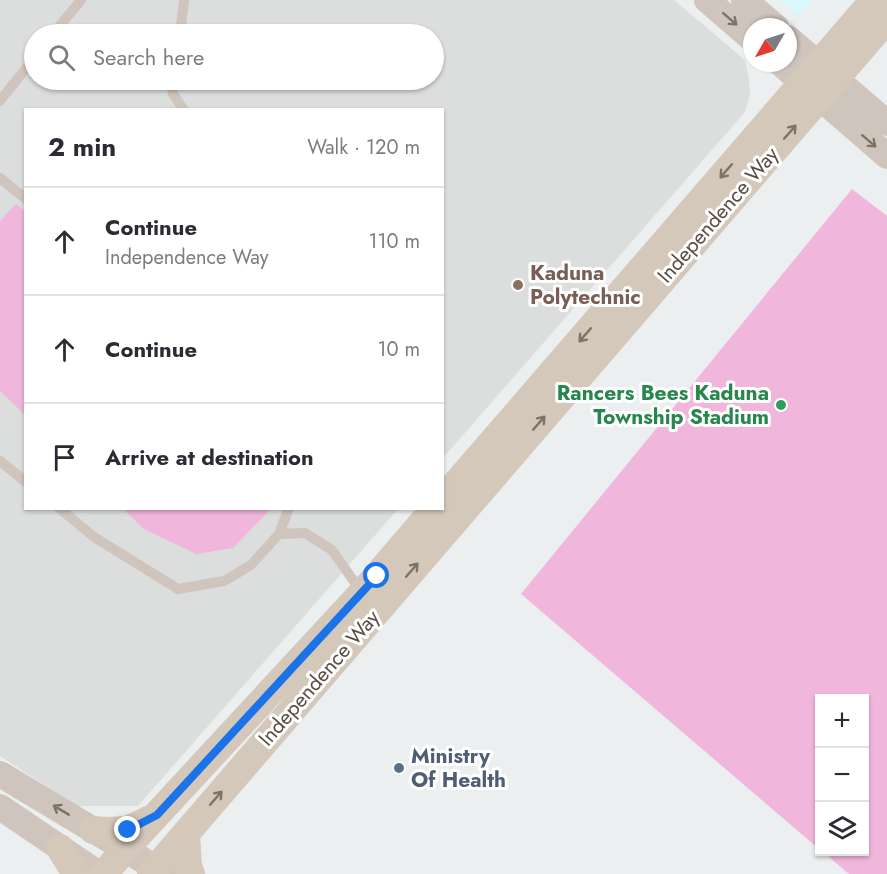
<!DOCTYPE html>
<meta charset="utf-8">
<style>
body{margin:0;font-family:Jost,sans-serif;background:#f7f7f7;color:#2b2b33}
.controls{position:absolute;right:18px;bottom:18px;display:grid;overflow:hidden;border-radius:0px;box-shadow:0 2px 4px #0004}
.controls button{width:54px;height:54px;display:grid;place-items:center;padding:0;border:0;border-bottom:2px solid #e1e1e2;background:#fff;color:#2b2b33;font:30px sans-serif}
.compass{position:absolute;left:743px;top:18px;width:54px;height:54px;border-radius:50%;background:#fff;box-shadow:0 2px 4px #0004;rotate:231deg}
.stop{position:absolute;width:18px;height:18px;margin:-14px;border:4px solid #1a73e8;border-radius:50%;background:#fff}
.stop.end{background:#1a73e8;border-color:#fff;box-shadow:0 2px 6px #0008}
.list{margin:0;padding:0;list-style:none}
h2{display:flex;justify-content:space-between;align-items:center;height:78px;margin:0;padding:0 24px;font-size:26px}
h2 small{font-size:20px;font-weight:400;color:#7c7c81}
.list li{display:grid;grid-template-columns:39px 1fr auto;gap:18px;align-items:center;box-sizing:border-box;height:108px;padding:0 24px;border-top:2px solid #e1e1e2}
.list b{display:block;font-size:22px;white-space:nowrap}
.list p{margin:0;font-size:20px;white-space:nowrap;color:#7c7c81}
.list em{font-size:20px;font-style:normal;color:#7c7c81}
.icon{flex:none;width:33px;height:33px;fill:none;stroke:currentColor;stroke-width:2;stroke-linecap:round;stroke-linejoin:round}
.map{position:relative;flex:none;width:887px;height:874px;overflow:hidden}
.search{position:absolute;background:#fff;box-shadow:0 2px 4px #0004;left:24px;top:24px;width:420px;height:66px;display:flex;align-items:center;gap:15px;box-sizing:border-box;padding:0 21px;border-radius:33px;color:#7c7c81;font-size:22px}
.panel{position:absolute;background:#fff;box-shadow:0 2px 4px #0004;left:24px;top:108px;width:420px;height:402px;border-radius:0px}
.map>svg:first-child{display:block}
.education{fill:#dbdedd;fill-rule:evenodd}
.medical{fill:#d9f9fc}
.green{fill:#f0b6db}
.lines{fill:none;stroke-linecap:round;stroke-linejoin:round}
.service{stroke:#cfc5bc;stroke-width:10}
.tertiary{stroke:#cfc5bc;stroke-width:26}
.secondary{stroke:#d4c8bb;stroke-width:28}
.oneway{stroke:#7d7268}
.oneway2{stroke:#7f7368}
.route{stroke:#1a73e8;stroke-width:8}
.education-dot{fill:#8d6e63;stroke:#fff;stroke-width:2}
.leisure-dot{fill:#2e9e5b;stroke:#fff;stroke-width:2}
.service-dot{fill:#5c6f8a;stroke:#fff;stroke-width:2}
.labels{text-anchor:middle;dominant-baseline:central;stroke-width:6;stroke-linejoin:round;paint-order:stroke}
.street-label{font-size:21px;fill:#5a4e44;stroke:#fff}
.education-label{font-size:21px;font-weight:bold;fill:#785e54;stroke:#fff;text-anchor:start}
.leisure-label{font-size:21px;font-weight:bold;fill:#27864d;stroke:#fff;text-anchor:end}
.service-label{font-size:21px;font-weight:bold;fill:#4e5e75;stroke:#fff;text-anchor:start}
</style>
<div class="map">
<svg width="887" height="874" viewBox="0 0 887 874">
<rect width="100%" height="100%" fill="#ecefef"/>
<path class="education" d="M0,0h674l71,60 4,19 1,15 -5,18 -302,346 -1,-348h-416v398l372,1 -260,297h-61l-77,-50zM34,34h400v46h-400z"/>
<path class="medical" d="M779,0h34l-14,16z"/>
<path class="green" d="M852,189l35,27v658h-38l-26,-22h41v-154h-44l-1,151 -298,-255z
M16,204l10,8 -1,203 -25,-24v-170z
M123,509h147l-3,4 -34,35 -37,6 -52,-25z"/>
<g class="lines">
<path class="service" d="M53,34l28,-34
M180,34l4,-34
M171,80l2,14 11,16
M0,101l34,-43
M0,178l26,21
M0,461l26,21
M59,508l35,29 84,52 46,-8 27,-16 28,-31 26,-1 27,17 30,43
M279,534l10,-26"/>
<path class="tertiary" d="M707,0l45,39
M744,0l32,27
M788,38l99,85
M780,63l107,93
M0,774l125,75 40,25
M0,807l99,67"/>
<path class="secondary" d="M442,500l432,-500
M93,830l14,1 21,-1 22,-11
M186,833l2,33 3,8
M60,848l16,26
M104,874l21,-25 237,-256 73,-85
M151,874l736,-855"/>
</g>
<defs><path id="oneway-shaft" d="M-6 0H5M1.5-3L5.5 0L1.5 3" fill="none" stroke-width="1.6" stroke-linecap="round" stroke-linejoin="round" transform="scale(1.5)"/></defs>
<g class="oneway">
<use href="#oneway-shaft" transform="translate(730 19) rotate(41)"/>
<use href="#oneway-shaft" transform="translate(869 141) rotate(41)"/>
<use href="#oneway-shaft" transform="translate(61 810) rotate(-149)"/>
</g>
<g class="oneway2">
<use href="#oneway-shaft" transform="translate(790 132) rotate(-49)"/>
<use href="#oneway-shaft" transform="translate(726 171) rotate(131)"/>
<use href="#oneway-shaft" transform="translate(585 335) rotate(131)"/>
<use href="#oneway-shaft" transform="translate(539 423) rotate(-49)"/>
<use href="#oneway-shaft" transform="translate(412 570) rotate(-49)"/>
<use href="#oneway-shaft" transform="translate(216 798) rotate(-49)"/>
</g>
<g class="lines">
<path class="route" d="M128,830l29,-15 220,-239"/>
</g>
<circle class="education-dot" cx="518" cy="285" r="6"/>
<circle class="leisure-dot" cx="781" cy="405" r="6"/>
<circle class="service-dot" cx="399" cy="768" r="6"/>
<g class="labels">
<g class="street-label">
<text transform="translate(718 215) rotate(-49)">Independence Way</text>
<text transform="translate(319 678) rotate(-49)">Independence Way</text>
</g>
<g class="education-label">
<text x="530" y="273">Kaduna<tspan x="530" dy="24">Polytechnic</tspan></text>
</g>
<g class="leisure-label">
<text x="769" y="393">Rancers Bees Kaduna<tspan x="769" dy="24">Township Stadium</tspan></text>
</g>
<g class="service-label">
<text x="411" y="756">Ministry<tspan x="411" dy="24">Of Health</tspan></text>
</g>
</g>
</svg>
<div class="controls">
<button>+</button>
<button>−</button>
<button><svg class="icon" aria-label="layers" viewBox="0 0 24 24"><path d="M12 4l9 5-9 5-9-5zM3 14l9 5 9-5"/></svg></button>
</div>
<svg class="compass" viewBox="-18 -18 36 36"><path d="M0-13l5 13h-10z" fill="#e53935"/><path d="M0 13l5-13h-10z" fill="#7c7c81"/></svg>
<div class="stop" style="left:377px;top:576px"></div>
<div class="stop end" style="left:128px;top:830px"></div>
<div class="search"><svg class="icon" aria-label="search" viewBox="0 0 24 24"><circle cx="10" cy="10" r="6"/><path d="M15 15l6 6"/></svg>Search here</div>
<section class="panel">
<h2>2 min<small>Walk · 120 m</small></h2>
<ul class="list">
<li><svg class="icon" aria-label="ahead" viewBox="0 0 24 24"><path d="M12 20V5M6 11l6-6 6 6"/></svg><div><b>Continue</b><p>Independence Way</p></div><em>110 m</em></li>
<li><svg class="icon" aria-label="ahead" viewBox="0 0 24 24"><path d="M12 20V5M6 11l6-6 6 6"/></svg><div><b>Continue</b></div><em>10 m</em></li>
<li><svg class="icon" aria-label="arrive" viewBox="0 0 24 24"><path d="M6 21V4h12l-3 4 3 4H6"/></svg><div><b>Arrive at destination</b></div></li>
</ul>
</section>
</div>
